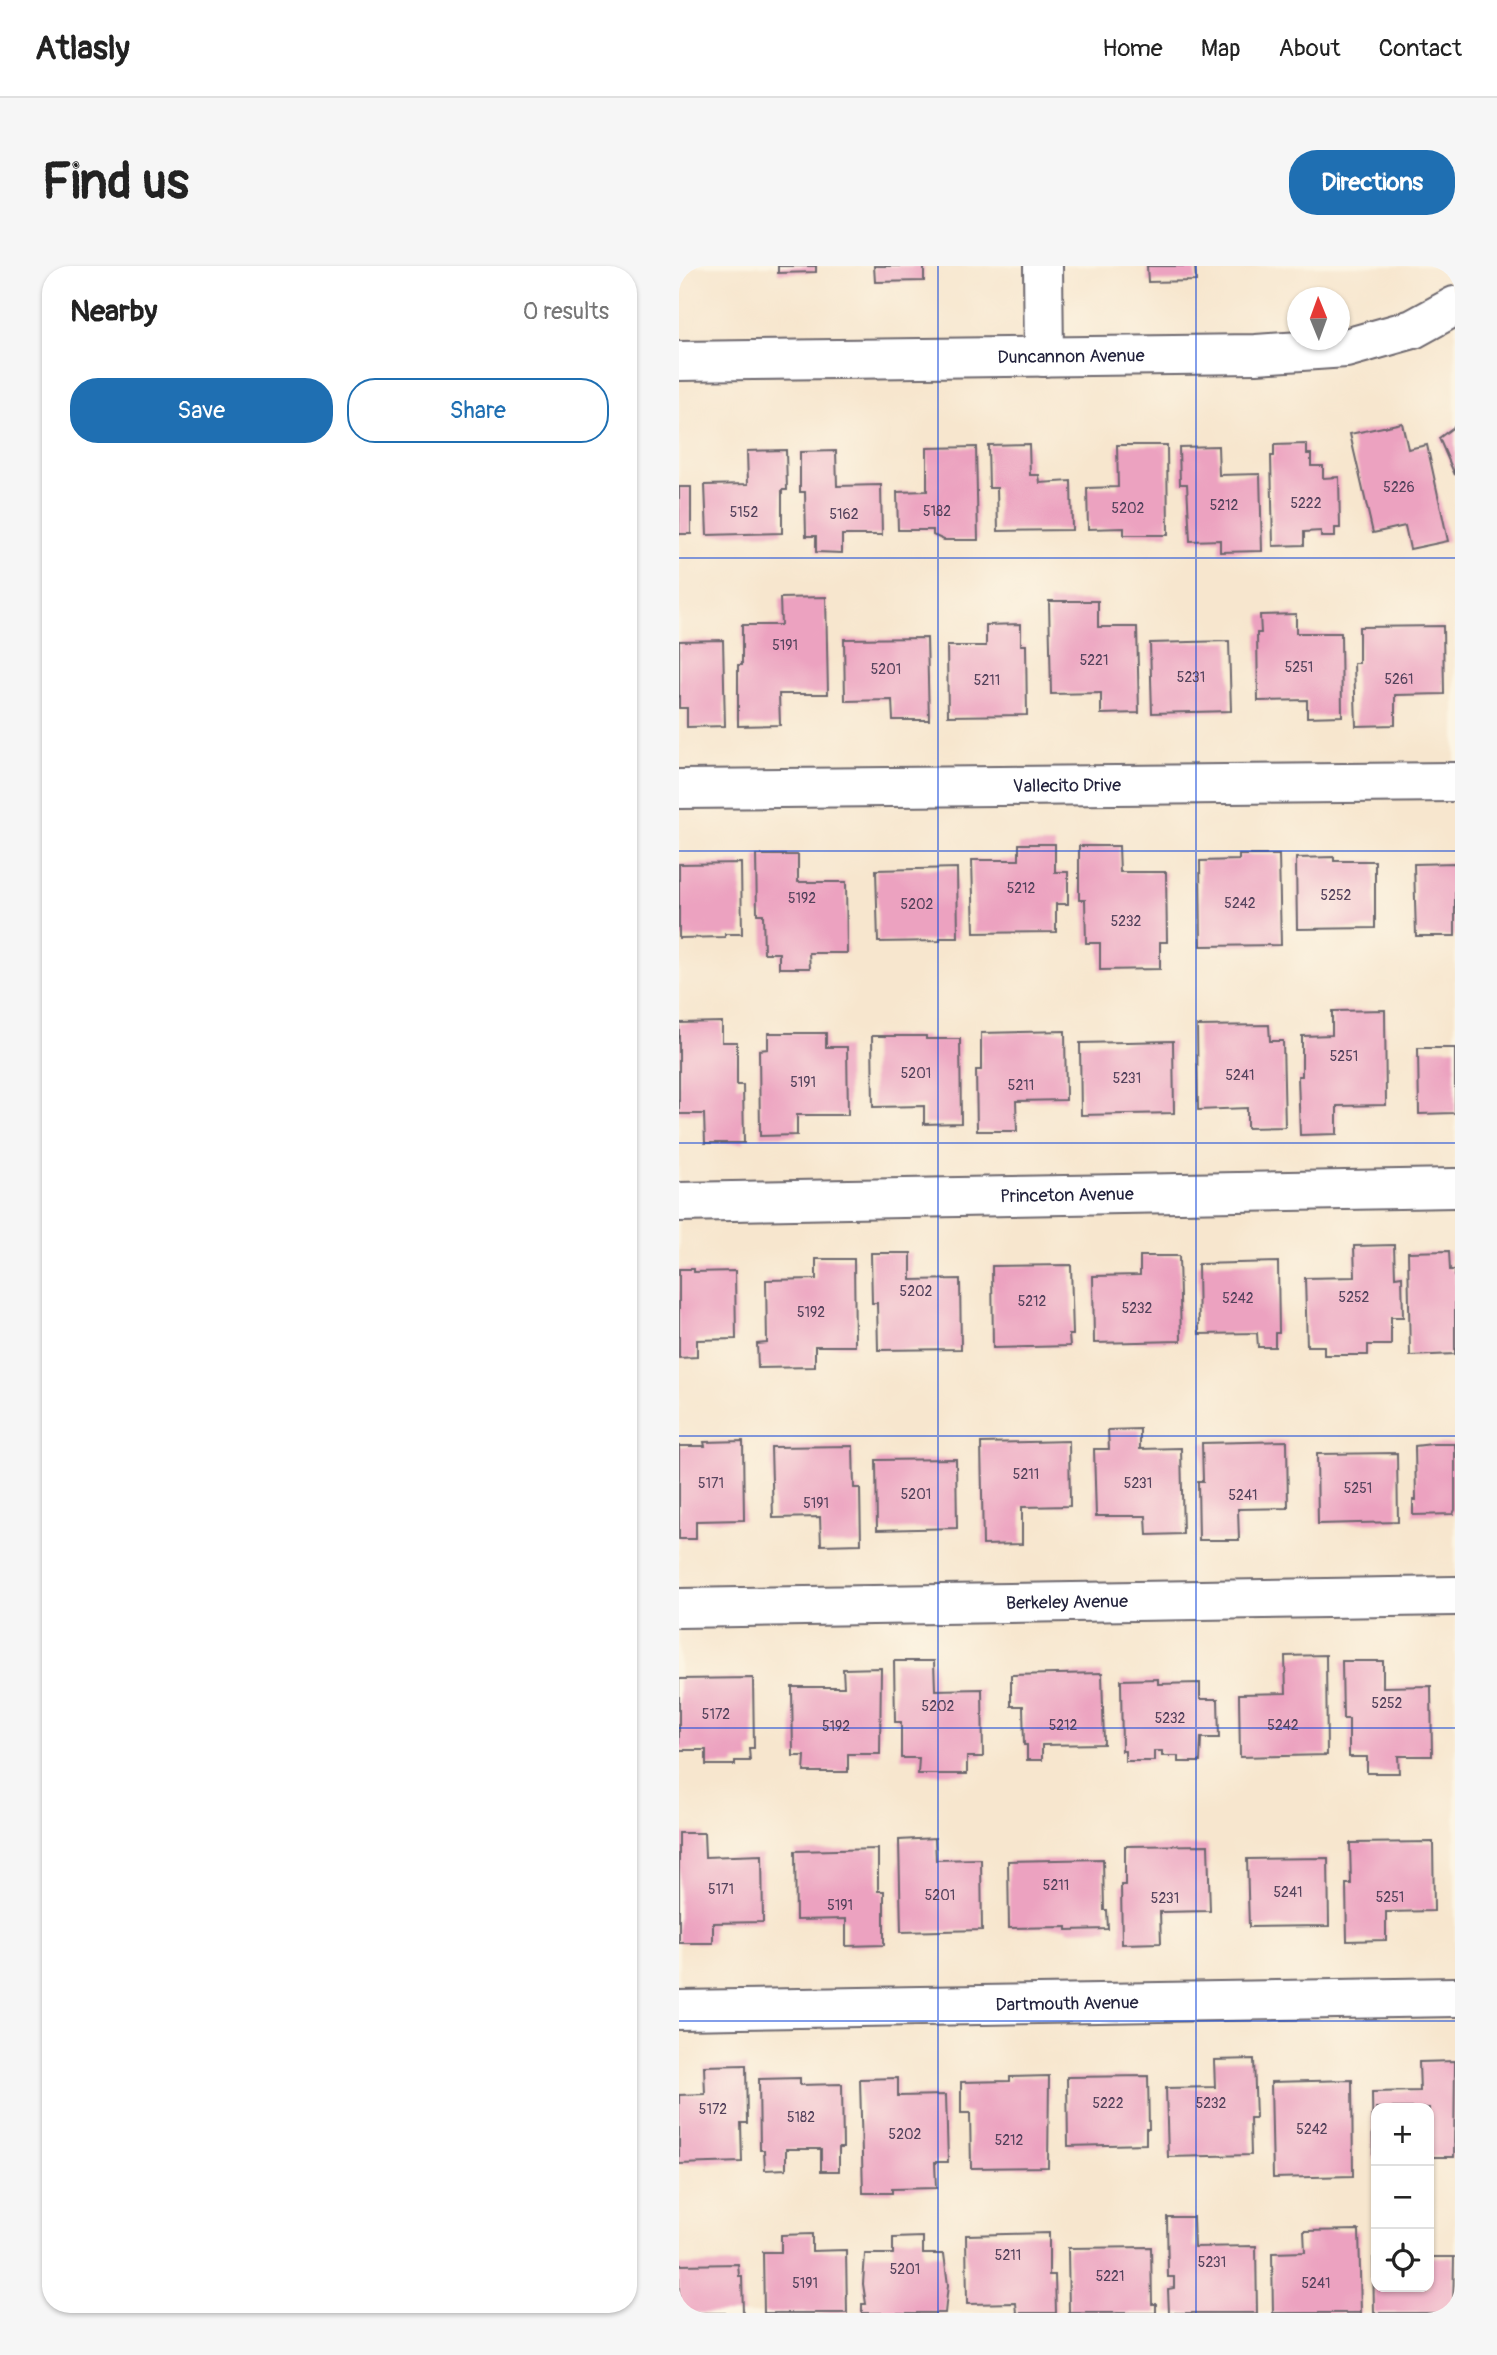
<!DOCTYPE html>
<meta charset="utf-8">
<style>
body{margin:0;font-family:Pangolin,sans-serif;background:#f6f6f6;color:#222}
.controls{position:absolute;right:21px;bottom:21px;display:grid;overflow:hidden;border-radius:14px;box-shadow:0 2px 5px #0004}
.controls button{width:63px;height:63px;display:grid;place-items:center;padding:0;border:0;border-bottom:2px solid #e0e0e0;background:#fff;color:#222;font:35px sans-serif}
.compass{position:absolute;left:608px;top:21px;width:63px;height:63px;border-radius:50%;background:#fff;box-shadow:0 2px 5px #0004;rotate:359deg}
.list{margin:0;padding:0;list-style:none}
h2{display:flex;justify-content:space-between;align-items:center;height:91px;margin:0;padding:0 28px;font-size:30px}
h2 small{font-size:23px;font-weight:400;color:#767676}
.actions{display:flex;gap:14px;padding:21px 28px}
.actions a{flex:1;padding:16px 0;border:2px solid #1f6fb2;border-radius:28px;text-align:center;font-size:24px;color:#1f6fb2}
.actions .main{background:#1f6fb2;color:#fff}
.icon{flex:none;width:38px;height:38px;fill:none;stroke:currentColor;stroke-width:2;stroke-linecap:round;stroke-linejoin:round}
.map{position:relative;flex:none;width:776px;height:2047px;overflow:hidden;border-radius:28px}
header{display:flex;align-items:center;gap:42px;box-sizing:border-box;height:98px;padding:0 35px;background:#fff;border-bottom:2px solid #e0e0e0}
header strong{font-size:33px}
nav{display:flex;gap:38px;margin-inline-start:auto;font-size:24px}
.intro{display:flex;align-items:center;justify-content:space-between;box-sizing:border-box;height:168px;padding:0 42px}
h1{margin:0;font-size:49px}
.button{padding:18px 32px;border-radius:28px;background:#1f6fb2;color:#fff;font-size:24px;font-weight:700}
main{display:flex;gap:42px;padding:0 42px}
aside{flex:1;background:#fff;border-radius:28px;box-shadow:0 2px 5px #0004}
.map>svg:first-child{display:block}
.building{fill:#eca2c0}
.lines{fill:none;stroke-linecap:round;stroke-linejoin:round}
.street-casing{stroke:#6d676e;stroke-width:42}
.street{stroke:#fff;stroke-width:38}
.grid{fill:none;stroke:#1d4ed8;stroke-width:2;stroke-opacity:0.55}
.labels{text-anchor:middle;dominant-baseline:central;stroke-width:5;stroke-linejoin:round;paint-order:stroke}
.number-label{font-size:14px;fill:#54425c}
.street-label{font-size:18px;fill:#22223b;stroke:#fcf5e5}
</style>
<header>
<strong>Atlasly</strong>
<nav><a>Home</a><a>Map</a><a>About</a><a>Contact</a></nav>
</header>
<div class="intro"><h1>Find us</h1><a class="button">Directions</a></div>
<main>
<aside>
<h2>Nearby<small>0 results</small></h2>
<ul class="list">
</ul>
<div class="actions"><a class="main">Save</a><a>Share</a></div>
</aside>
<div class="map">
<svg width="776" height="2047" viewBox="0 0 776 2047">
<rect width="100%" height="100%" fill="#fcf5e5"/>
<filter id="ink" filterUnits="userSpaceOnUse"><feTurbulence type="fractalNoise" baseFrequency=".0143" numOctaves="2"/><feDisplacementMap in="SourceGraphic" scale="14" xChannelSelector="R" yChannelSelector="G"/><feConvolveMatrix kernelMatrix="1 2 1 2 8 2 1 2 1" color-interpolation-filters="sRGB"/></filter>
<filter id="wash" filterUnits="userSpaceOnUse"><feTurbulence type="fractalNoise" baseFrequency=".00686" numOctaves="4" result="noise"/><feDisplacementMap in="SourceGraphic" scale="28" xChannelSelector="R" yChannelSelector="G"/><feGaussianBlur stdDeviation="1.57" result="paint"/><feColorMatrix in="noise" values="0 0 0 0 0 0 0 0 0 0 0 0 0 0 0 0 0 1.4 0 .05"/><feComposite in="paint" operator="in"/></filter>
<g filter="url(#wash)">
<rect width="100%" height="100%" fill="#f7e6ce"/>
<g id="blocks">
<path class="building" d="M99,0h38v6l-38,1z
M195,0h50v15l-49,1z
M468,0h48l1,15 -48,1z
M723,157l6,26 19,-4 21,96 -38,8 -5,-23 -32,7 -23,-99z
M776,160v49l-16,-37z
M350,178l1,31h9l1,8 31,-2 1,49 -74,1 -1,-43h-8l-1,-43z
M628,178v10h4v12h12v12l16,-1 1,51h-5v9h-14v-6l-17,1v13l-31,1 -2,-90h3v-11z
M438,179h50l1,90h-44v-7l-36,1 -1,-41 31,-1z
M539,180l1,29 41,-1 2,77 -42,1v-12l-30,1 -3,-57h-7l-1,-37z
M297,181l2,93h-34l-11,-5v-5h-35l-1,-38 30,-1v-43z
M107,184l1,40h-5v43l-75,2 -2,-50 43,-1 -1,-33z
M157,185l1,35 44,-1 1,50h-40v18l-26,-1v-16h-10l-1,-44h-5v-40z
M0,221h12v47h-12z
M147,331l2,97h-49l1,31 -42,1v-61h4v-40h39l-1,-27z
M370,335h49v26h39l2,86 -38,1v-21l-50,1z
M617,348v19h45l1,83 -35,1v-17l-49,1 -1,-68h4l-1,-18z
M342,358v21h5l1,70 -79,1 -1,-70h39v-21z
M764,360l1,68 -49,1v30l-39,1 -2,-63h5v-36z
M248,372l2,82h-36l-1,-20 -47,1 -1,-62z
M44,374l2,86 -38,1v-19h-8v-67z
M550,375l2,70 -79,2 -2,-70z
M340,578h36v28h13v32h-12v28l-82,1 -2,-73h47z
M400,580h40l1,26h46l1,70h-7v27l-60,1v-27h-14l-1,-43h-6z
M77,589h42v27h48l1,71h-38l1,15h-31v-15h-15l-1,-39h-6z
M560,589h40l2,90 -80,1 -1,-85 39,-1z
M655,591v4h41v67l-78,1 -1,-71z
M62,597l1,71h-17v3l-46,1v-74z
M776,597v73h-39l-2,-72z
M278,602l1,70h-18v3l-62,1 -2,-72z
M706,744l1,95 -49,1v28l-37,1 -2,-59h4v-40l30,-1v-24z
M43,756v20h15v43h6l1,58h-39l-1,-29h-25v-91z
M590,759l1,16h13l2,86 -38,1v-20l-49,2 -1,-84z
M386,765l1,69 -50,1 1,30h-40l-1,-61h5v-37z
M89,767h58v14h21l1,68h-51v20l-37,1 -1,-86 9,-1z
M193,770h54v3h34l1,84 -37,1v-18l-51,1z
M494,775l1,72 -93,2 -1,-72z
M739,782h37v65l-36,1z
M715,979l1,32 7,-1 1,41h-12v28h-23v10h-44v-9h-17l-2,-68 50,-1 -1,-31z
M770,985l1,19h5v84l-45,2 -2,-104z
M192,987h40v27l49,-1 1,70 -83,1 -1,-47h-5z
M461,990h39l2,85 -87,2 -1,-67 47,-1z
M137,993h38l1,87h-40v21l-57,1 -1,-24 10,-1 -1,-63 50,-1z
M599,996l1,71h-4v14h-17l-1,-14 -58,1 -1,-70z
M392,999l2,70h-4l1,11 -77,2 -1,-82z
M0,1003h15v3l41,-1 1,68 -39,1v17l-18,1z
M461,1163v20l41,-1 2,86 -36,1 -1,-19h-50l-2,-67h15l-1,-19z
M64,1175l1,79 -48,1v18h-17v-93h26l-1,-4z
M390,1175l1,65 -48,1v37l-39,1 -2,-102z
M608,1175l1,67 -50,1 1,31h-40l-1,-59h5l-1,-38z
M753,1178h23v66l-2,4 -40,1v-15h3l-1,-54z
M174,1180l1,42h6l1,56 -40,1 -1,-28 -47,1 -2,-71z
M718,1187l1,69 -80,2 -1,-70z
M277,1193l1,69 -80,2 -1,-70z
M647,1389l1,100 -87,2 -1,-63 47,-1 -1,-37z
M215,1395h40l1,29 47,-1 1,68h-16v17h-49l1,-16h-18v-36h-6z
M663,1395h41v26l48,-1 1,70h-34l1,17h-32v-16h-18v-38h-6z
M202,1402l-1,86h-32v18h-44l1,-16h-12l-1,-69h52l-1,-18z
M423,1407l2,71 -62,1v15h-15v-15h-3l-1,-39h-12v-31z
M74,1412l1,70h-5l1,13h-15v4h-29v-15h-27v-71z
M479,1413v5l42,-1v16h18l1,39h-18l-1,24h-22v-6h-16v-5h-8v10h-29v-10h-3l-1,-71z
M0,1567h25l1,24 57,-2 1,67 -50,1v20h-34z
M256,1572l1,22 45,-1 1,71 -81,2 -2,-92z
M754,1576l1,69 -48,1v28l-39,1 -1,-57h5l-1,-41z
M529,1579l2,66 -50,1 1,31 -39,1 -1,-59h4v-39z
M199,1583v42h6v54l-38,1v-27l-50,1 -1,-69z
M649,1592l1,68 -80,1 -2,-68z
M424,1593l1,51h3l1,19 -41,1v-3l-58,1 -1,-67z
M575,1793l2,59h-6l1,37 -83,2 -2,-69 49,-1 -1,-27z
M776,1795l-1,96h-25v-49h-53v50h-3l-1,-66 48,-1 -1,-29z
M67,1799l1,58h-6l1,39 -63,2v-69l26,-1 -1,-28z
M370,1810l-1,91 -77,1 -1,-55h-9v-31l49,-1v-4z
M469,1810l1,53h-3v15l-78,2 -1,-69z
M121,1812v7l42,-1 1,64h-4v23h-18v-22h-35v20l-21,1 -1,-20h-4l-1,-71z
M219,1812v18l48,-1 2,67h-13l1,26 -44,1v4h-29l-3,-114z
M673,1814l1,96 -80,2 -2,-96z
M488,1951h26l1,30 62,-1 1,67h-88l-1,-24 6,-1v-11h-6z
M680,1964l2,83h-88l-1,-60 33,-1 -1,-21z
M370,1967v42h6l1,38h-39l-1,-10 -49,1 -1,-69z
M133,1968v17l34,-1 1,63h-83l-1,-61h18v-17z
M244,1971v17h21l4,31 -3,28h-83v-9h4l-3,-20 2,-30h28v-16z
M472,1981l1,57h4v9h-87l-1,-65z
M750,1991h25l-1,56h-79l-1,-55h3v29h53z
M59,1998l1,12h3l1,37h-64v-48z"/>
</g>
</g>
<g filter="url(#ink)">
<use href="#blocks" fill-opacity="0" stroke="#6d676e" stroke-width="2"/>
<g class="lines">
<g class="street-casing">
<g id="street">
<path d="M364,0l1,91"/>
<path id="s1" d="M0,95l577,-7 90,-6 67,-19 42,-23"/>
<path id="s2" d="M0,523l776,-7"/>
<path id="s3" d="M0,936l776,-14"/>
<path id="s4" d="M0,1342l776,-12"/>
<path id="s5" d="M0,1744l776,-13"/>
</g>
</g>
<use href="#street" class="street"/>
</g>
</g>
<path class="grid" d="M259,0v2047M517,0v2047M0,292h776M0,585h776M0,877h776M0,1170h776M0,1462h776M0,1755h776"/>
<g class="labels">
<g class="number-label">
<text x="720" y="221">5226</text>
<text x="627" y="237">5222</text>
<text x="545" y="239">5212</text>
<text x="449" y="242">5202</text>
<text x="258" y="245">5182</text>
<text x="65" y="246">5152</text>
<text x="165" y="248">5162</text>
<text x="106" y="379">5191</text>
<text x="415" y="394">5221</text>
<text x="620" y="401">5251</text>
<text x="207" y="403">5201</text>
<text x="512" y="411">5231</text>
<text x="720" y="413">5261</text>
<text x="308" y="414">5211</text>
<text x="342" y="622">5212</text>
<text x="657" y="629">5252</text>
<text x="123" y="632">5192</text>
<text x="561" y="637">5242</text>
<text x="238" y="638">5202</text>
<text x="447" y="655">5232</text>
<text x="665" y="790">5251</text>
<text x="237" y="807">5201</text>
<text x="561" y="809">5241</text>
<text x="448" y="812">5231</text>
<text x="124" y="816">5191</text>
<text x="342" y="819">5211</text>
<text x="237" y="1025">5202</text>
<text x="675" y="1031">5252</text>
<text x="559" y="1032">5242</text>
<text x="353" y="1035">5212</text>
<text x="458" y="1042">5232</text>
<text x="132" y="1046">5192</text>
<text x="347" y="1208">5211</text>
<text x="32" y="1217">5171</text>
<text x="459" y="1217">5231</text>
<text x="679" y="1222">5251</text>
<text x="237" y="1228">5201</text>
<text x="564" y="1229">5241</text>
<text x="137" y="1237">5191</text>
<text x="708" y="1437">5252</text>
<text x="259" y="1440">5202</text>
<text x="37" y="1448">5172</text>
<text x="491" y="1452">5232</text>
<text x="384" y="1459">5212</text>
<text x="604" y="1459">5242</text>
<text x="157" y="1460">5192</text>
<text x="377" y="1619">5211</text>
<text x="42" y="1623">5171</text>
<text x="609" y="1626">5241</text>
<text x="261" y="1629">5201</text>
<text x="711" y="1631">5251</text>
<text x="486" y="1632">5231</text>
<text x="161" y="1639">5191</text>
<text x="429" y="1837">5222</text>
<text x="532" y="1837">5232</text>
<text x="34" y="1843">5172</text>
<text x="122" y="1851">5182</text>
<text x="633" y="1863">5242</text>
<text x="226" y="1868">5202</text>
<text x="330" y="1874">5212</text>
<text x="329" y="1989">5211</text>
<text x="533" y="1996">5231</text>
<text x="226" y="2003">5201</text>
<text x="431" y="2010">5221</text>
<text x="126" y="2017">5191</text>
<text x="637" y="2017">5241</text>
</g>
<g class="street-label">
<text stroke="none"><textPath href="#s1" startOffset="392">Duncannon Avenue</textPath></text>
<text stroke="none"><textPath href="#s2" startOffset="388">Vallecito Drive</textPath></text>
<text stroke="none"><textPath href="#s3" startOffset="388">Princeton Avenue</textPath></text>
<text stroke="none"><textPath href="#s4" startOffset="388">Berkeley Avenue</textPath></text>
<text stroke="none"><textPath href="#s5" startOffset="388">Dartmouth Avenue</textPath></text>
</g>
</g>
</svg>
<div class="controls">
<button>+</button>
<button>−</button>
<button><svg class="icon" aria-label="locate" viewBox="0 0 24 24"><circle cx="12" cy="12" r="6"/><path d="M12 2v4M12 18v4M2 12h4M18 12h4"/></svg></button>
</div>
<svg class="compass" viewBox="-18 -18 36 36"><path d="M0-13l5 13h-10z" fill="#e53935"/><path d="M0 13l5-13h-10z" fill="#767676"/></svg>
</div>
</main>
